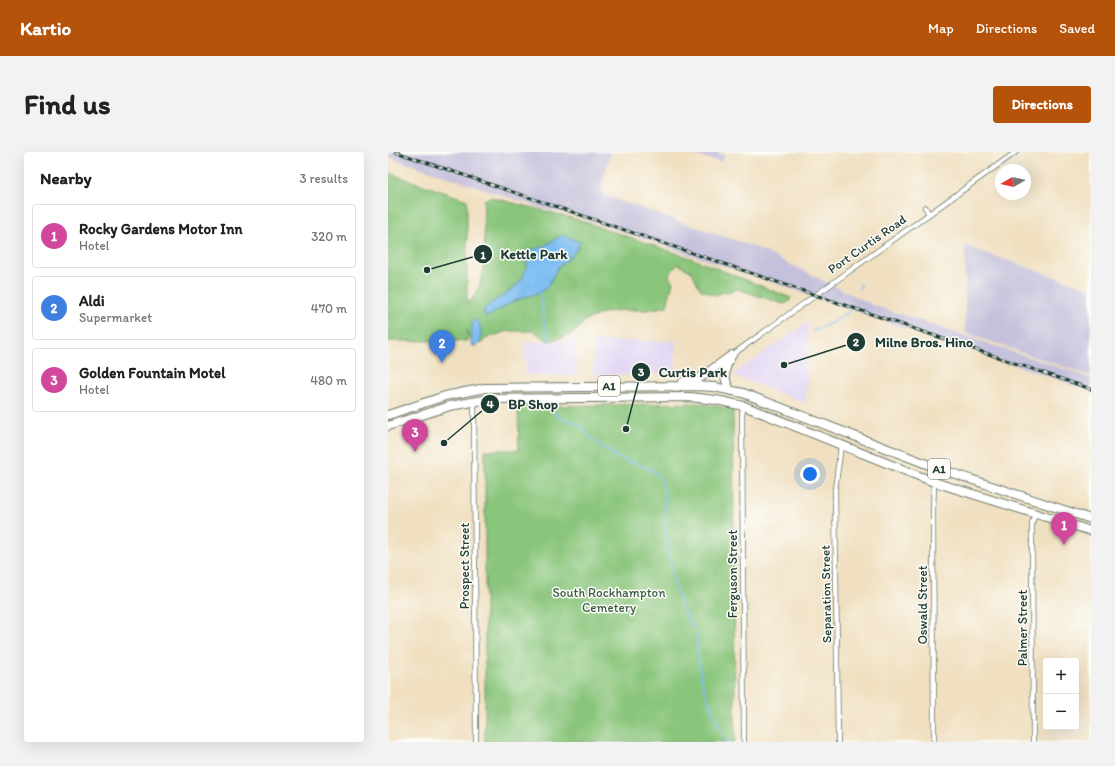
<!DOCTYPE html>
<meta charset="utf-8">
<style>
body{margin:0;font-family:Itim,sans-serif;background:#f2f2f2;color:#202124}
.controls{position:absolute;right:12px;bottom:12px;display:grid;overflow:hidden;border-radius:4px;box-shadow:0 4px 16px #0002}
.controls button{width:36px;height:36px;display:grid;place-items:center;padding:0;border:0;border-bottom:1px solid #e0e0e0;background:#fff;color:#202124;font:20px sans-serif}
.compass{position:absolute;left:607px;top:12px;width:36px;height:36px;border-radius:50%;background:#fff;box-shadow:0 4px 16px #0002;rotate:261deg}
.you{position:absolute;left:422px;top:322px;width:14px;height:14px;margin:-10px;border:3px solid #fff;border-radius:50%;background:#1a73e8;box-shadow:0 0 0 6px #1a73e833}
.badge{display:grid;place-items:center;width:26px;height:26px;border-radius:50%;background:#b45309;color:#fff;font-size:13px;font-weight:700}
.pin{position:absolute;translate:-50% -33px;filter:drop-shadow(0 1px 2px #0008)}
.pin::after{content:'';position:absolute;top:21px;width:14px;height:12px;background:inherit;clip-path:polygon(0 0,100% 0,50% 100%)}
.list{margin:0;padding:0;list-style:none}
h2{display:flex;justify-content:space-between;align-items:center;height:52px;margin:0;padding:0 16px;font-size:17px}
h2 small{font-size:13px;font-weight:400;color:#757577}
.list li{display:grid;grid-template-columns:26px 1fr auto;gap:12px;align-items:center;box-sizing:border-box;height:64px;margin:0 8px 8px;padding:0 8px;border:1px solid #e0e0e0;border-radius:4px}
.list b{display:block;font-size:15px;white-space:nowrap}
.list p{margin:0;font-size:13px;white-space:nowrap;color:#757577}
.list em{font-size:13px;font-style:normal;color:#757577}
.map{position:relative;flex:none;width:703px;height:590px;overflow:hidden;border-radius:4px}
header{display:flex;align-items:center;gap:24px;box-sizing:border-box;height:56px;padding:0 20px;background:#b45309;color:#fff}
header strong{font-size:19px}
nav{display:flex;gap:22px;margin-inline-start:auto;font-size:14px}
.intro{display:flex;align-items:center;justify-content:space-between;box-sizing:border-box;height:96px;padding:0 24px}
h1{margin:0;font-size:28px}
.button{padding:10px 18px;border-radius:4px;background:#b45309;color:#fff;font-size:14px;font-weight:700}
main{display:flex;gap:24px;padding:0 24px}
aside{flex:1;background:#fff;border-radius:4px;box-shadow:0 4px 16px #0002}
.map>svg:first-child{display:block}
.built{fill:#e1d4f4}
.industrial{fill:#c5c0db}
.green{fill:#89c57a;stroke:#548157}
.water{fill:#7dbdf1;stroke:#4e7d92}
.lines{fill:none;stroke-linecap:round;stroke-linejoin:round}
.stream{stroke:#7dbdf1;stroke-width:1.5}
.street-casing{stroke:#687665;stroke-width:6}
.highway-casing{stroke:#687665;stroke-width:10}
.street{stroke:#fff;stroke-width:4.5}
.highway{stroke:#fff;stroke-width:8}
.rail-casing{stroke:#1f3d34;stroke-width:3}
.rail{stroke:#fdfcf7;stroke-width:1.5;stroke-dasharray:4.5;stroke-linecap:butt}
.labels{text-anchor:middle;dominant-baseline:central;stroke-width:3;stroke-linejoin:round;paint-order:stroke}
.shield{fill:#fdfcf7;stroke:#62766e;stroke-width:1}
.shield-label{font-size:12px;font-weight:bold;fill:#1f3d34}
.street-label{font-size:13px;fill:#1f3d34;stroke:#fdfcf7}
.park-label{font-size:13px;fill:#3a5f46;stroke:#fdfcf7}
.leader{fill:none;stroke:#1f3d34;stroke-width:1.5}
.callout-dot{fill:#1f3d34;stroke:#fdfcf7;stroke-width:1.5}
.mark-label{font-size:12px;text-anchor:middle;font-weight:bold;fill:#fff}
.callout-label{font-size:14px;text-anchor:middle;font-weight:bold;fill:#1f3d34;stroke:#fdfcf7;stroke-width:3;stroke-linejoin:round;paint-order:stroke}
</style>
<header>
<strong>Kartio</strong>
<nav><a>Map</a><a>Directions</a><a>Saved</a></nav>
</header>
<div class="intro"><h1>Find us</h1><a class="button">Directions</a></div>
<main>
<aside>
<h2>Nearby<small>3 results</small></h2>
<ul class="list">
<li><span class="badge" style="background:#d1479c">1</span><div><b>Rocky Gardens Motor Inn</b><p>Hotel</p></div><em>320 m</em></li>
<li><span class="badge" style="background:#3f7fe0">2</span><div><b>Aldi</b><p>Supermarket</p></div><em>470 m</em></li>
<li><span class="badge" style="background:#d1479c">3</span><div><b>Golden Fountain Motel</b><p>Hotel</p></div><em>480 m</em></li>
</ul>
</aside>
<div class="map">
<svg width="703" height="590" viewBox="0 0 703 590">
<rect width="100%" height="100%" fill="#fdfcf7"/>
<filter id="ink" filterUnits="userSpaceOnUse"><feTurbulence type="fractalNoise" baseFrequency=".025" numOctaves="2"/><feDisplacementMap in="SourceGraphic" scale="8" xChannelSelector="R" yChannelSelector="G"/><feConvolveMatrix kernelMatrix="1 2 1 2 8 2 1 2 1" color-interpolation-filters="sRGB"/></filter>
<filter id="wash" filterUnits="userSpaceOnUse"><feTurbulence type="fractalNoise" baseFrequency=".012" numOctaves="4" result="noise"/><feDisplacementMap in="SourceGraphic" scale="16" xChannelSelector="R" yChannelSelector="G"/><feGaussianBlur stdDeviation="0.9" result="paint"/><feColorMatrix in="noise" values="0 0 0 0 0 0 0 0 0 0 0 0 0 0 0 0 0 1.4 0 .05"/><feComposite in="paint" operator="in"/></filter>
<g filter="url(#wash)">
<rect width="100%" height="100%" fill="#f0e0c1"/>
<path class="built" d="M418,171h2l-2,80 -71,-27v-3z
M188,189v34h-51v-33z
M205,189h83l-1,33 -82,1z"/>
<path class="industrial" d="M0,0h223l-10,35 3,5 -1,3 154,53 116,57 218,73v13l-520,-177 -27,-5 -156,-52z
M291,0h39l7,4 -3,6z
M577,94l126,43v87l-126,-43z"/>
<path class="green" d="M0,21l79,27v104c27,-24 14,-72 17,-104l6,-3 86,22 117,40 98,39 -2,4 -6,2 -45,-15 -24,6 -14,-6 -8,-17 -14,-8 -8,9 -1,4 4,5 -6,24 -20,4h-23l-18,2 -20,8 -12,13 -20,7 -6,1 -14,-10h-27l-22,8 -4,5 -11,-4 -3,-10v11h-79z
M310,251l35,6 2,333h-250v-292h34l-1,-43z"/>
<path class="water" d="M175,83l17,7 -5,10 -17,15 -11,20 -6,5 -27,9 -27,16 -3,-3v-5c11,-11 42,-23 40,-39l3,-2v-18c15,0 22,-8 36,-15z
M87,168l4,2c2,7 4,18 -2,24h-4l-2,-2 1,-21z"/>
<g class="lines">
<path class="stream" d="M471,137l2,-5
M152,140l5,37 5,12
M425,179l21,-9 17,-12
M164,252c0,16 15,14 26,20 5,3 8,9 12,13 8,9 20,15 30,21 12,6 30,7 38,18 9,10 6,29 7,41 2,30 9,88 29,111
M309,481c-1,38 11,76 31,109"/>
</g>
</g>
<g filter="url(#ink)">
<g class="lines">
<g class="street-casing">
<path id="street" d="M537,55l4,7
M344,203l284,-203
M86,249l2,341
M356,254l-2,8 2,328
M450,590l-3,-253 6,-43
M546,590l-1,-229 1,-31 3,-14
M645,590l-1,-203v-16l3,-9"/>
</g>
<g class="highway-casing">
<path id="highway" d="M295,230l17,-4 32,-23
M342,238c-6,-11 -7,-20 0,-31
M0,263l57,-19 40,-8 210,-2 19,1 29,6 194,75 154,51
M0,274l62,-20 39,-7 201,-2 26,3 28,6 190,76 157,49"/>
</g>
<use href="#street" class="street"/>
<use href="#highway" class="highway"/>
<g class="rail-casing">
<path id="rail" d="M8,0l695,237"/>
</g>
<use href="#rail" class="rail"/>
</g>
</g>
<g class="labels">
<g class="shield">
<rect x="210" y="224" width="22" height="20" rx="3"/>
<rect x="540" y="307" width="22" height="20" rx="3"/>
</g>
<g class="shield-label">
<text x="221" y="234">A1</text>
<text x="551" y="317">A1</text>
</g>
<g class="street-label">
<text transform="translate(479 92) rotate(-35)">Port Curtis Road</text>
<text transform="translate(76 414) rotate(-90)">Prospect Street</text>
<text transform="translate(344 422) rotate(-90)">Ferguson Street</text>
<text transform="translate(438 442) rotate(-91)">Separation Street</text>
<text transform="translate(534 453) rotate(-90)">Oswald Street</text>
<text transform="translate(634 476) rotate(-90)">Palmer Street</text>
</g>
<g class="park-label">
<text x="221" y="440">South Rockhampton<tspan x="221" dy="15">Cemetery</tspan></text>
</g>
</g>
<path class="leader" d="M39 118L95 102M396 213L468 190M238 277L253 220M56 291L102 252"/>
<g class="callout-dot">
<circle cx="39" cy="118" r="4"/>
<circle cx="396" cy="213" r="4"/>
<circle cx="238" cy="277" r="4"/>
<circle cx="56" cy="291" r="4"/>
<circle cx="95" cy="102" r="10"/>
<circle cx="468" cy="190" r="10"/>
<circle cx="253" cy="220" r="10"/>
<circle cx="102" cy="252" r="10"/>
</g>
<g class="mark-label">
<text x="95" y="107">1</text>
<text x="468" y="194">2</text>
<text x="253" y="224">3</text>
<text x="102" y="256">4</text>
</g>
<g class="callout-label">
<text x="146" y="107">Kettle Park</text>
<text x="536" y="195">Milne Bros. Hino</text>
<text x="305" y="225">Curtis Park</text>
<text x="145" y="257">BP Shop</text>
</g>
</svg>
<div class="controls">
<button>+</button>
<button>−</button>
</div>
<svg class="compass" viewBox="-18 -18 36 36"><path d="M0-13l5 13h-10z" fill="#e53935"/><path d="M0 13l5-13h-10z" fill="#757577"/></svg>
<div class="you"></div>
<div class="pin badge" style="left:676px;top:393px;background:#d1479c">1</div>
<div class="pin badge" style="left:54px;top:211px;background:#3f7fe0">2</div>
<div class="pin badge" style="left:27px;top:300px;background:#d1479c">3</div>
</div>
</main>
